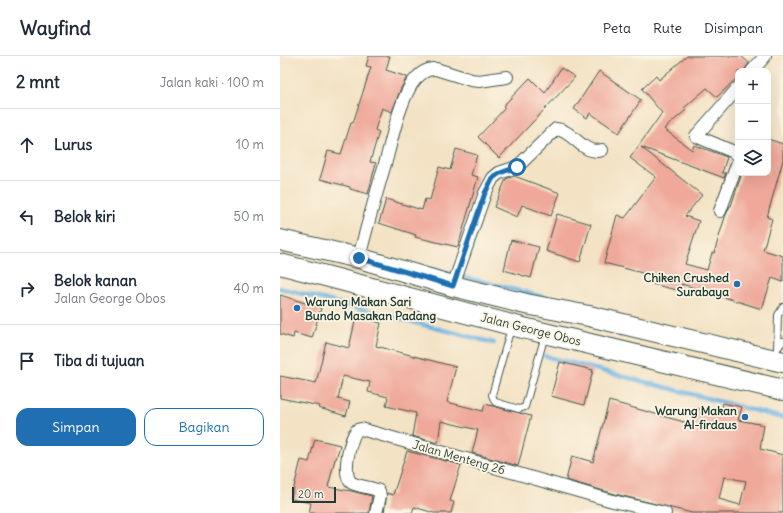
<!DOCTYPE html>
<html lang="id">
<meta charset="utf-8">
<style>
body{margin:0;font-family:Delius,sans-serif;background:#f2f2f3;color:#1f2937}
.controls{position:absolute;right:12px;top:12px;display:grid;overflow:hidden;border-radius:8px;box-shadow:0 4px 16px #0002}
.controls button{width:36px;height:36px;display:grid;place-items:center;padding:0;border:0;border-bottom:1px solid #e0e1e3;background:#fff;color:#1f2937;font:20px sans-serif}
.scale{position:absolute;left:12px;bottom:10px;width:44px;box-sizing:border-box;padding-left:4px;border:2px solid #1f3d34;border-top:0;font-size:11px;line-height:14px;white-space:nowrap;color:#1f3d34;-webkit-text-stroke:3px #fcf5e5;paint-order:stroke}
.stop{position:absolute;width:12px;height:12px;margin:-9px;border:3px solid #1f6fb2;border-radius:50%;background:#fff}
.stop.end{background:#1f6fb2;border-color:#fff;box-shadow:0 1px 4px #0008}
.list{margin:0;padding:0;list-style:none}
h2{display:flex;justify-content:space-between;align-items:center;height:52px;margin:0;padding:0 16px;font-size:17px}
h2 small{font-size:13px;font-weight:400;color:#747a83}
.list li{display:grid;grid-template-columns:26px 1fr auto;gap:12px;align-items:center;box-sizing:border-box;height:72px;padding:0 16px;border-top:1px solid #e0e1e3}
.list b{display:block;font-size:15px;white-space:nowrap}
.list p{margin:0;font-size:13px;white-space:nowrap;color:#747a83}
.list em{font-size:13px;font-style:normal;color:#747a83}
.actions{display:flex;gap:8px;padding:12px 16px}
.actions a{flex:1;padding:9px 0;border:1px solid #1f6fb2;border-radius:12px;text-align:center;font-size:14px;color:#1f6fb2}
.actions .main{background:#1f6fb2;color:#fff}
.icon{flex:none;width:22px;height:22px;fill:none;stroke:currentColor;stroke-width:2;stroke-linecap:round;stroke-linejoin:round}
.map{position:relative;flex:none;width:503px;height:457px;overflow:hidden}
header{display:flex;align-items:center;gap:24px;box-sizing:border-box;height:56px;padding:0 20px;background:#fff;border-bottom:1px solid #e0e1e3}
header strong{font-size:19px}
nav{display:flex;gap:22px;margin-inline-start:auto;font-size:14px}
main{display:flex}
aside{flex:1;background:#fff}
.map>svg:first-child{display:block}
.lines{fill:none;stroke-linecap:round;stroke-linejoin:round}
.stream{stroke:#6cb2e3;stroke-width:4.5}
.building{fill:#efa89a;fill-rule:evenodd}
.lane-casing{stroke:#3f564a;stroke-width:8}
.street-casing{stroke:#3f564a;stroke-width:14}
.primary-casing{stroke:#3f564a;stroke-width:22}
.lane{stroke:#fff;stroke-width:6}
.street{stroke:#fff;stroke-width:12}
.primary{stroke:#fff;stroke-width:20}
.route{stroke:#1f6fb2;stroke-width:5}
.poi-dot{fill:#1f6fb2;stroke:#fcf5e5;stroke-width:1.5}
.labels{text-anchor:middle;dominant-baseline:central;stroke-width:3.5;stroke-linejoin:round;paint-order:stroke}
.poi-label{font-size:12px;font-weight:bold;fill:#1f3d34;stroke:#fcf5e5;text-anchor:end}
.street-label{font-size:12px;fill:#1f3d34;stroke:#fcf5e5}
</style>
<header>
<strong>Wayfind</strong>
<nav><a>Peta</a><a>Rute</a><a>Disimpan</a></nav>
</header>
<main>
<aside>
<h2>2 mnt<small>Jalan kaki · 100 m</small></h2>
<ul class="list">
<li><svg class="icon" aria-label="ahead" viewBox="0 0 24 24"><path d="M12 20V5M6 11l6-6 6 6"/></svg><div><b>Lurus</b></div><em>10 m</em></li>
<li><svg class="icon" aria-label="left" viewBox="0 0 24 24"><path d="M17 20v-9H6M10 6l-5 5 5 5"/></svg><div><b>Belok kiri</b></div><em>50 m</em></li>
<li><svg class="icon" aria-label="right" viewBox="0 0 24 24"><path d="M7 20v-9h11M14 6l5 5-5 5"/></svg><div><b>Belok kanan</b><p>Jalan George Obos</p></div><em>40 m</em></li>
<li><svg class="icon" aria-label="arrive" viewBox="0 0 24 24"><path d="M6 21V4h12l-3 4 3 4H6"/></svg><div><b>Tiba di tujuan</b></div></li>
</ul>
<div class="actions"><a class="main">Simpan</a><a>Bagikan</a></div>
</aside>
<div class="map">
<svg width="503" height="457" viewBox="0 0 503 457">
<rect width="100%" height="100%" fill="#fcf5e5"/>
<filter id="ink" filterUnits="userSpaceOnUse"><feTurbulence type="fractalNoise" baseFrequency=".025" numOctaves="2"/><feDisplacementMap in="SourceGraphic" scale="8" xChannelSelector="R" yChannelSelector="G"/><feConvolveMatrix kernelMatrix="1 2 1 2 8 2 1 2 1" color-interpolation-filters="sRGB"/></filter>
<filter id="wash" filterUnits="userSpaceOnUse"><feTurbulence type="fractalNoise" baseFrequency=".012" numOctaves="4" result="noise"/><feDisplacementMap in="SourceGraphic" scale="16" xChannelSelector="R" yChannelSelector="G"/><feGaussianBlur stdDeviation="0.9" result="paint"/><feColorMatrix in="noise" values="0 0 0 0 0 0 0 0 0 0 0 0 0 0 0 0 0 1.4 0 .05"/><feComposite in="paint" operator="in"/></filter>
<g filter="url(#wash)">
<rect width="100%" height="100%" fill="#f3e2c4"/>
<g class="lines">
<path class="stream" d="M151,213l117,29
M0,232l214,55
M265,300l238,62"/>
</g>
<g id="blocks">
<path class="building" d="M89,0h21l-4,14 21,7 -7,13 -8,22 -10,-4 -7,22 4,2 -9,30 6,1 -8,31 -18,-5v-2l-30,-8 8,-28 13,3 10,-31h2l18,-56 -5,-1z
M407,0h54l8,7 -5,8h-6v6l-21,20 -10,-9 -23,20 2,2 -22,19 28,21 2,-5 33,12 -5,16h4l-2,5 -83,-31 61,48 -17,21 14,5 -14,43 22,6 5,-17h2l11,-36 5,-11h1l11,-33h26v-34l15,5v16l-16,57 5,2 -9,31 20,6v26l-11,-4 -10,31 -80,-25 -2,7 -28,-7 2,-8 -50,-13 13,-48 8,3 31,-41 -26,-19 32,-45 -20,-24 14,-13 3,4z
M281,12l14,9 -76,81 -21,-21 27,-29 -2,-2 27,-28 15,15z
M319,15l42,29 -22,33 -29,-20 -3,5 -13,-9z
M176,93l21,6 -6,20 7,2 -20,70 -43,-10 1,-2 -37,-12 7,-24 36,11 3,-11 5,1 9,-33 11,3z
M234,120l46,17 -9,23 -29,-11 -5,12 -23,-10 12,-28z
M277,158l34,10 -11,38 -34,-11z
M231,184l28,7 -8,31 -27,-8z
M0,239l41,13 -9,30 -18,-5 -1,5 -13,-4z
M76,261l25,6 -5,23 80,21 -9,35 36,9 2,-7 46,12 -13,50 -46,-13 6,-23 -37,-9 -3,22 -26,-7 4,-23 -30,-7 2,-9 -20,-5 2,-10 -27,-6 -5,23 12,3 -4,14 -27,-8 1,-2 -40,-8v-22l36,7 10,-41 23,6z
M280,306l33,8 -9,35 -33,-9z
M329,345l82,23 4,-16 26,6 2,-11 19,4 -4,13 26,5 -4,24 23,6v58h-91l-77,-19 -49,-14 6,-24 21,6zM444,421l22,4 -6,24 -21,-6z
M35,383l25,6 -4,14h-1l-7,28 23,4 21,5 -3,17h-60l2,-10 -20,-4 10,-39 8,2z
M127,395l54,14 -11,36 4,1 -3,11h-17l-20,-6 -2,6h-28l3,-20 6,2z"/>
</g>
</g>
<g filter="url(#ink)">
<use href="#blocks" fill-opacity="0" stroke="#3f564a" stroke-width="1"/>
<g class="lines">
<g class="lane-casing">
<path id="lane" d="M231,272l-19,67 3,7 24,7 6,-2 20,-72
M497,293l1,-34 5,-8
M497,293l6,-8"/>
</g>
<g class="street-casing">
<path id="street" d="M472,15l13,-15
M458,32l-42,48 38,16 4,5
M440,155l18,-49
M79,202c8,-33 18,-67 28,-101 6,-23 12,-51 24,-72 6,-9 14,-17 25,-16l35,11 8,1 28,-4
M173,230l32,-93 8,-15 6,-5 18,-6 39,-38c17,1 27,27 46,21
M96,457l4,-17 -1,-5c-8,-4 -19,-4 -27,-8 -11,-7 -2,-45 5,-53l4,-1 252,72 52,12"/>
</g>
<g class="primary-casing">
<path id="primary" d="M0,184l79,18 94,28 73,18 63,12 194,46
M0,208l239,63 264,63"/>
</g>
<use href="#lane" class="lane"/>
<use href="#street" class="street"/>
<use href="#primary" class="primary"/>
</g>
</g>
<g class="lines" filter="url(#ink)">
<path class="route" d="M79,202l94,28 32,-93 8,-15 7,-5 17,-6"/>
</g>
<g class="poi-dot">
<circle cx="457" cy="228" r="4"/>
<circle cx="17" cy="252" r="4"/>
<circle cx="465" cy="361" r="4"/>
</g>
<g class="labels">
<g class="poi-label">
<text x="449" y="221">Chiken Crushed<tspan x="449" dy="14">Surabaya</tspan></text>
<text x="25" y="245" text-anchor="start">Warung Makan Sari<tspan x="25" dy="14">Bundo Masakan Padang</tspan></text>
<text x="457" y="354">Warung Makan<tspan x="457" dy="14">Al-firdaus</tspan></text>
</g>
<g class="street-label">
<text transform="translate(251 273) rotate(14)">Jalan George Obos</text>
<text transform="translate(179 401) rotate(16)">Jalan Menteng 26</text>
</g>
</g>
</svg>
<div class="controls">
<button>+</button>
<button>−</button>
<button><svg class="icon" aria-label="layers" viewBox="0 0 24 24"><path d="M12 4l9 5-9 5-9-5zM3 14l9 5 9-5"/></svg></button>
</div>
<div class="scale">20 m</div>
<div class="stop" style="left:237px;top:111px"></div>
<div class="stop end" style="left:79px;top:202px"></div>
</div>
</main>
